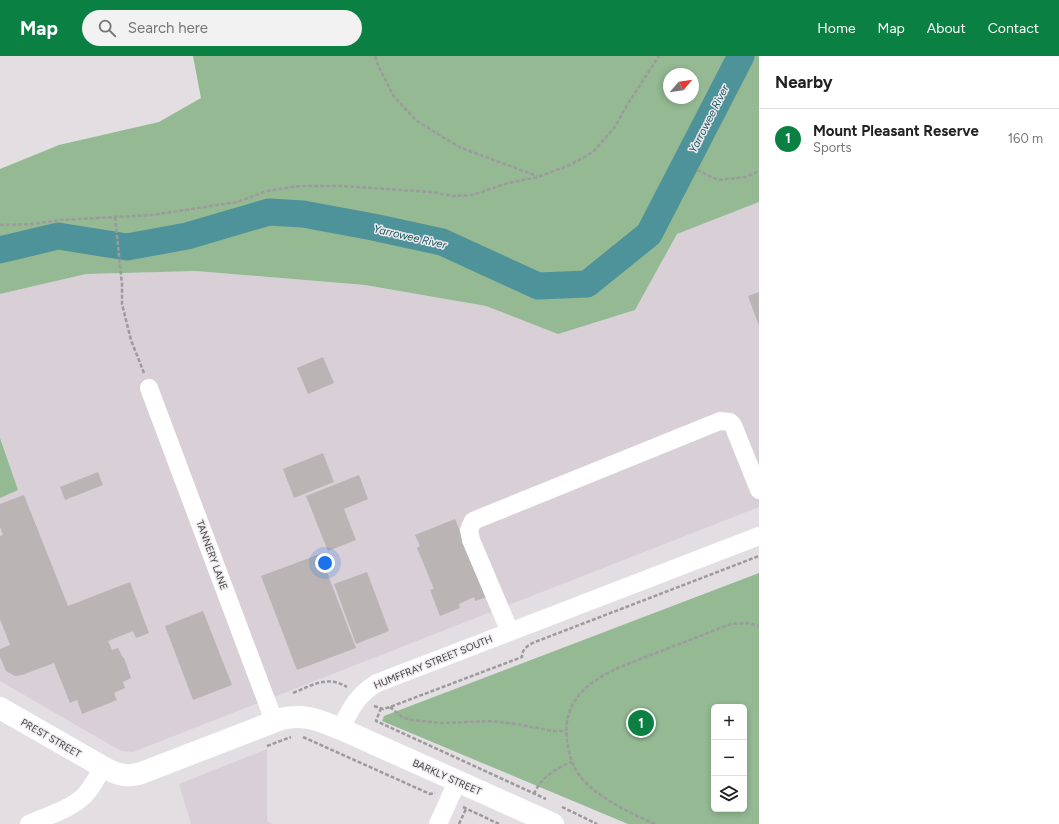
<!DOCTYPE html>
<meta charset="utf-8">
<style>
body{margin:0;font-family:Figtree,sans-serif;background:#f2f2f2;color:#222}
.controls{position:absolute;right:12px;bottom:12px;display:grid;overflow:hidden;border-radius:6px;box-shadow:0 2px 6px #0003}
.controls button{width:36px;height:36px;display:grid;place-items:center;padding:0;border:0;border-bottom:1px solid #e0e0e0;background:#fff;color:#222;font:20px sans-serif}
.compass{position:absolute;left:663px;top:12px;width:36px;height:36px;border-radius:50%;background:#fff;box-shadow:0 2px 6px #0003;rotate:61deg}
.you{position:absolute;left:325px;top:507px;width:14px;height:14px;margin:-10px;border:3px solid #fff;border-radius:50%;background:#1a73e8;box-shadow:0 0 0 6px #1a73e833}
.badge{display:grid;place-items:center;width:26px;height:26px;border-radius:50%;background:#0b8043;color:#fff;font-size:13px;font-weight:700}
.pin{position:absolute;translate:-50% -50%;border:2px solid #fff;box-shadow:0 1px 4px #0006}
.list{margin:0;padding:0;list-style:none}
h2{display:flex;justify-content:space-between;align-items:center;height:52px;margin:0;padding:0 16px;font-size:17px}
h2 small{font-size:13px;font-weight:400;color:#767676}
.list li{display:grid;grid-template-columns:26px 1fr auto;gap:12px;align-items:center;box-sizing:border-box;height:60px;padding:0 16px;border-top:1px solid #e0e0e0}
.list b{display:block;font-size:15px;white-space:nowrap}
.list p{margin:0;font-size:13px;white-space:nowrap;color:#767676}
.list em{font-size:13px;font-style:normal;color:#767676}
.icon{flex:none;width:22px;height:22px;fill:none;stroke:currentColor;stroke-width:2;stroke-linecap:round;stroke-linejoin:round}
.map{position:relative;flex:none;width:759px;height:768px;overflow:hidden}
header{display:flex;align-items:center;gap:24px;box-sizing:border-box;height:56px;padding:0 20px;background:#0b8043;color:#fff}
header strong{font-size:19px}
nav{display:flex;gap:22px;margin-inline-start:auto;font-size:14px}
.search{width:280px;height:36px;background:#f2f2f2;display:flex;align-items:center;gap:10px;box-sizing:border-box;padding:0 14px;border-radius:22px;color:#767676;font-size:15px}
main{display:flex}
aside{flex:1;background:#fff}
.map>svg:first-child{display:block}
.built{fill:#d9cfd7}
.green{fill:#94b993;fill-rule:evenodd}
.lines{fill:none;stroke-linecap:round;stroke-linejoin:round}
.river{stroke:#4e929a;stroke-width:27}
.building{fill:#bab5b4}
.path{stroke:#9d9a9d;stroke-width:2.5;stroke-dasharray:4 2;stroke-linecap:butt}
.minor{stroke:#fff;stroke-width:18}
.major{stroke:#fff;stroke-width:22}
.labels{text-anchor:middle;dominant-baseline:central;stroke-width:3;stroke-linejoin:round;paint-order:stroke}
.street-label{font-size:10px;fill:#3d3c3d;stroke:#efebef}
.water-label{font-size:11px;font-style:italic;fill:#19545b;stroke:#efebef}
</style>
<header>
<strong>Map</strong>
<div class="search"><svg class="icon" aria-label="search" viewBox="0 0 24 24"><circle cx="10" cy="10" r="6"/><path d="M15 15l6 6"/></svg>Search here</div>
<nav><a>Home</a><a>Map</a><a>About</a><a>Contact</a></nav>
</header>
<main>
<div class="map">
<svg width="759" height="768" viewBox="0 0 759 768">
<rect width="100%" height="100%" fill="#e2dee2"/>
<path class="built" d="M759,146v305l-626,245 -12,-1 -121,-70v-183l18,-8 -18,-52v-144l86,-20 110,-3 169,14 121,21 72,27 77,-23 42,-76z
M267,693v72l5,3h-81l-12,-40z"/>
<path class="green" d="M193,0h566v146l-82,32 -42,76 -77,24 -72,-28 -121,-21 -169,-14 -110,3 -86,20v-125l59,-24 100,-23 42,-24zM669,18h24v24h-24z
M0,382l18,52 -18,8z
M759,517v251h-131l-246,-103 2,-5zM714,651h30v102h-30z"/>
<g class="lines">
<path class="river" d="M0,194l58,-14 69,11 60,-11 82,-24 34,2 70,13 69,15 96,44 49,-2 62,-50 92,-178"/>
</g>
<path class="building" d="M759,236v34l-11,-30z
M323,301l11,26 -26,11 -11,-26z
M323,397l11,29 -40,16 -11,-29z
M98,416l5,13 -38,15 -5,-13z
M359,419l9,24 -24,10 12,31 -28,11 -22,-55z
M24,439l44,111 62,-24 19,51 -13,5 -3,-7 -25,10 4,9 6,-2 5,10h1l7,20 -8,4 2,6 -11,5 3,7 -35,14 -5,-14 -7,3 -16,-40 -32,12 -7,1 -9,-5 -6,-14v-8l10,-4 -10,-26v-83l3,-1 -3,-8v-23z
M455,463l32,78 -12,4 -1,-4 -15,7 1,4 -20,8 -10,-26 4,-1 -17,-41 3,-2 -5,-11z
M320,498l36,94 -59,22 -36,-94z
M367,516l22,59 -33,13 -22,-60z
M203,555l29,74 -39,15 -28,-74z"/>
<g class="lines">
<path class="path" d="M375,0l3,9 16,32 23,24 42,26 78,29
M697,114l21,10 28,-3 13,-6
M115,161l7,67v20l9,36 13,33
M0,169l32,-1 28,-4 92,-5 85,-13 30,-11 32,-5h43l89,6 21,4 20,-1 36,-12 30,-6 34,-13 21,-12 21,-24 15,-26 30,-46
M293,637c20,-8 34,-18 54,-6
M374,650l9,3 7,-2 132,-50c0,-8 6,-12 13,-15l224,-86
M390,651l12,10 10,3 29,3 51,-2 24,3 38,7h12
M381,652l-5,13 170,78
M303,681l127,57 5,-1
M267,690l24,-9
M534,738c6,-16 22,-26 38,-32
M463,751l36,17
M562,751l35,17
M459,768l7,-15
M655,768c-25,-11 -50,-23 -70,-42 -10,-10 -15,-23 -17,-36 -9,-45 21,-66 57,-81l106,-41 17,-1 11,3"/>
<path class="minor" d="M149,332l125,333
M510,576l-39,-92 -2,-10 4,-9 247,-100 10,1 3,3 26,65
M341,673c9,-20 17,-35 36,-46l382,-147
M29,768c18,-8 40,-14 55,-28 8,-8 13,-19 19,-29
M438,768l19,-42"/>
<path class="major" d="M0,652l103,59c14,8 26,11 41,5l137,-53c24,-6 39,2 60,10l212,95"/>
</g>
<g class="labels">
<g class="street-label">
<text transform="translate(212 499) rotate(70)">TANNERY LANE</text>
<text transform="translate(433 606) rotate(-22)">HUMFFRAY STREET SOUTH</text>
<text transform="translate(51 682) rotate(30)">PREST STREET</text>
<text transform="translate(447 721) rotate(24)">BARKLY STREET</text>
</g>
<g class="water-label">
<text transform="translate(709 63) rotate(-63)">Yarrowee River</text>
<text transform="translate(410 181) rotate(13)">Yarrowee River</text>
</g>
</g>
</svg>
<div class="controls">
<button>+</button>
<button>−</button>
<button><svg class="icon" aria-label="layers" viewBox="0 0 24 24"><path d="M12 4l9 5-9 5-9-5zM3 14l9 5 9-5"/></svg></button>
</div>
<svg class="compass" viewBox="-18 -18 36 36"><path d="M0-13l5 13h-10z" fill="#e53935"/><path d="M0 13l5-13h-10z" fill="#767676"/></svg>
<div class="you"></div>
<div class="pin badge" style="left:641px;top:667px">1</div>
</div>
<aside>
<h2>Nearby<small></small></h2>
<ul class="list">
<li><span class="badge">1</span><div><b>Mount Pleasant Reserve</b><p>Sports</p></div><em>160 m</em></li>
</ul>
</aside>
</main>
